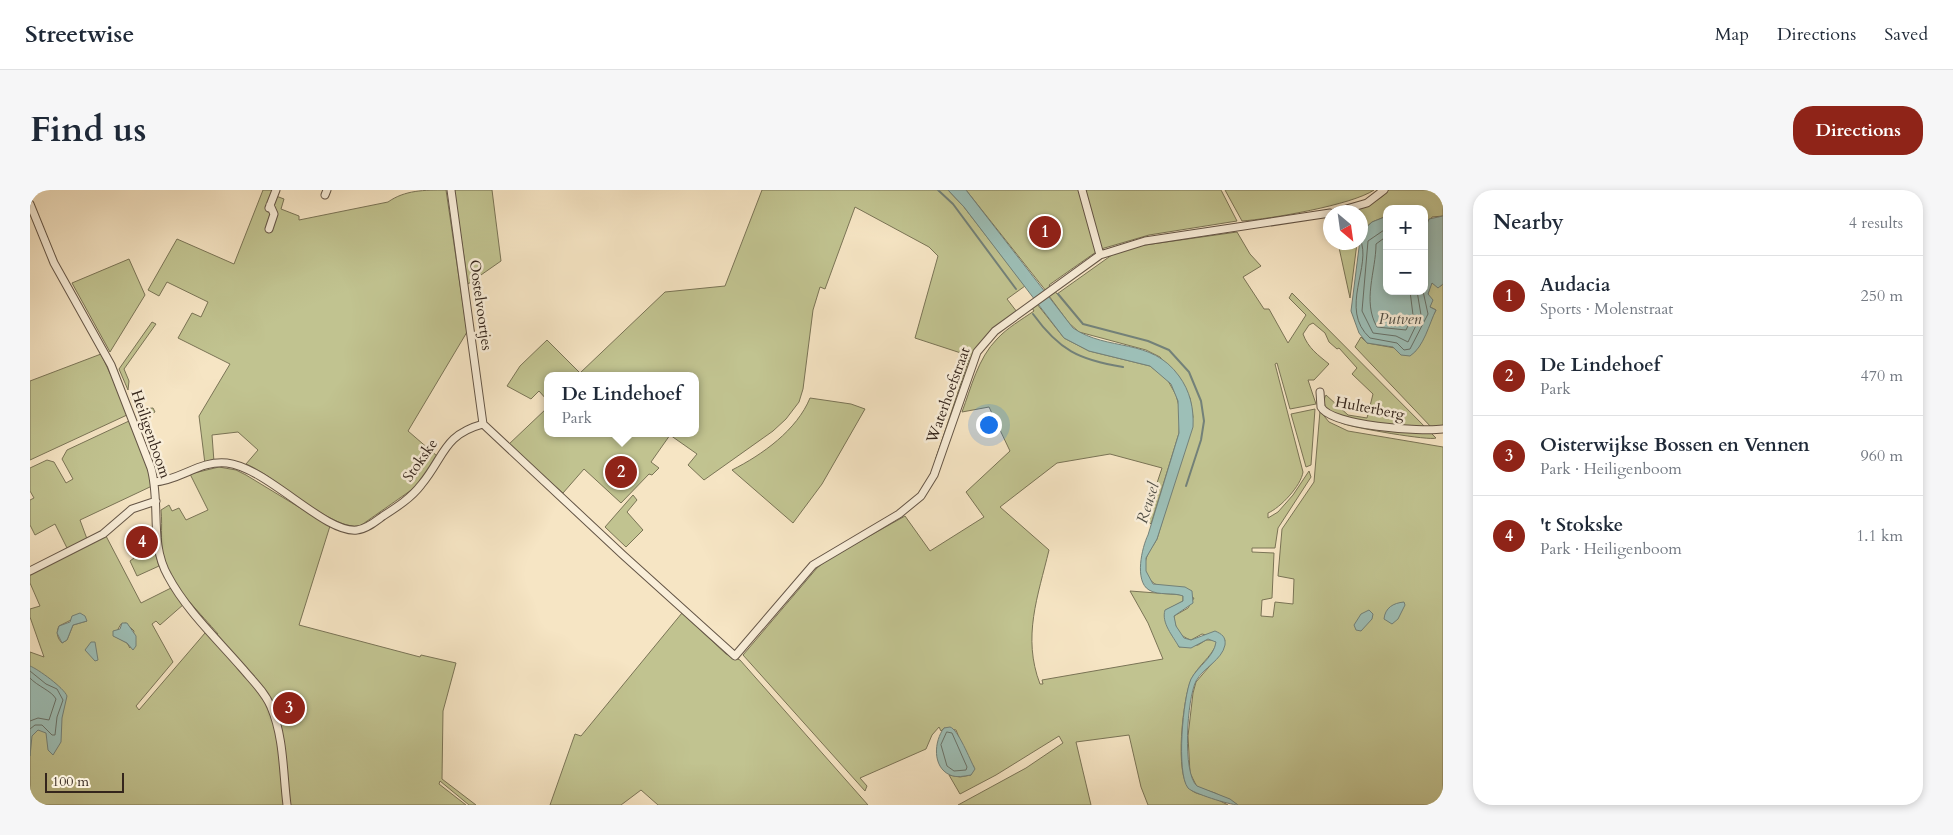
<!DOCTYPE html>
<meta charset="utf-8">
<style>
body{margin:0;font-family:Cardo,serif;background:#f6f6f7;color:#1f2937}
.controls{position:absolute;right:15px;top:15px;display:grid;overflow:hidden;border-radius:10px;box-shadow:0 2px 8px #0003}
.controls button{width:45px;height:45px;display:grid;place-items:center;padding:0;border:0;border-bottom:1px solid #e0e1e3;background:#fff;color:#1f2937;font:25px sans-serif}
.compass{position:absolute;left:1293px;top:15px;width:45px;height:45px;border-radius:50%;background:#fff;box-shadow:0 2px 8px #0003;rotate:151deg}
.scale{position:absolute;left:15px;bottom:12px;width:79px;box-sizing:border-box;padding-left:5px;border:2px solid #34251c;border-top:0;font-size:14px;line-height:18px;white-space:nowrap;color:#34251c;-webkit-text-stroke:4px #f9eed9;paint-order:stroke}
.you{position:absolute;left:958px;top:234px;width:18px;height:18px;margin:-12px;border:4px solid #fff;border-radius:50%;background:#1a73e8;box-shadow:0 0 0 8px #1a73e833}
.badge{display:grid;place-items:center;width:32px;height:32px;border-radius:50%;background:#8f2418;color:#fff;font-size:16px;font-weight:700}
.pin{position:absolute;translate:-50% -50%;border:2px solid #fff;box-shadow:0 1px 5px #0006}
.popup{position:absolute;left:514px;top:182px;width:155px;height:65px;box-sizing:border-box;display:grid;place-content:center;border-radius:10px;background:#fff;filter:drop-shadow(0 1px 4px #0005);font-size:16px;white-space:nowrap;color:#747a83}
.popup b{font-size:19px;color:#1f2937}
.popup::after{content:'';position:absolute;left:50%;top:100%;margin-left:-10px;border:10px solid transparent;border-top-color:#fff}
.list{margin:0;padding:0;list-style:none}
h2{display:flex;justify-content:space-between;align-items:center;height:65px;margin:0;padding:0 20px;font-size:21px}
h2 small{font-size:16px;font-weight:400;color:#747a83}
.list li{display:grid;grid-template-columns:32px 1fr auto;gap:15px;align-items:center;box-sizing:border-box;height:80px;padding:0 20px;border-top:1px solid #e0e1e3}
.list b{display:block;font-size:19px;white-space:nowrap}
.list p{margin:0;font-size:16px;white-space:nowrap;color:#747a83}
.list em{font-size:16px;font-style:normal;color:#747a83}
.map{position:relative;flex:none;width:1413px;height:615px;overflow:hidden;border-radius:20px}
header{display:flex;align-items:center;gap:30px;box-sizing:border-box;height:70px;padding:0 25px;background:#fff;border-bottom:1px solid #e0e1e3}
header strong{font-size:24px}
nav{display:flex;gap:28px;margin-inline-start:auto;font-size:18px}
.intro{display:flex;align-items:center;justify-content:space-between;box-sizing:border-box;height:120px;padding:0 30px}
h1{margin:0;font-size:35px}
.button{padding:12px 22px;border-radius:20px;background:#8f2418;color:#fff;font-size:18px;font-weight:700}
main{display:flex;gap:30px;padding:0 30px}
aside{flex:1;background:#fff;border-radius:20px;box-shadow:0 2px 8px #0003}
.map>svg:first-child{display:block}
.green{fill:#c1c390;stroke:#7a7456;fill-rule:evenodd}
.water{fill:#9dbfb7;stroke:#738179}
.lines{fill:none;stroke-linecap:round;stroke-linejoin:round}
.shore{stroke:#68726a;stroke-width:1}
.stream{stroke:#738179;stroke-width:2}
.minor-casing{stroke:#645546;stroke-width:9}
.minor{stroke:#f9eed9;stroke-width:7}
.labels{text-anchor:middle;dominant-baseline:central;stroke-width:5;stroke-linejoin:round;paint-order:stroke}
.street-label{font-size:15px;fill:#34251c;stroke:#f9eed9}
.water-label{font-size:16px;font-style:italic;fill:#54534a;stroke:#f9eed9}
</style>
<header>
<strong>Streetwise</strong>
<nav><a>Map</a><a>Directions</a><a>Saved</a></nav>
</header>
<div class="intro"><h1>Find us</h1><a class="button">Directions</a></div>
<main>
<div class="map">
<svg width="1413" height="615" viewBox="0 0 1413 615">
<rect width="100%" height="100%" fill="#f6e5c4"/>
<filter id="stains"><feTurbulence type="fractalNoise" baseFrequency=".004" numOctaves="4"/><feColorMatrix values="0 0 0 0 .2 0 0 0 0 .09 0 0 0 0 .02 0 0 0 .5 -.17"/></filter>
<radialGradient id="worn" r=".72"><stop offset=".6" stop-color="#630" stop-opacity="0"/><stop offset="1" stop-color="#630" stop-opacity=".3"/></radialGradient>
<path class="green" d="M233,0h10l-7,20 6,4v12l5,-14 -4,-8 3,-8 8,3 -3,10 18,7v4l89,-18c17,-12 36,-12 58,-12l21,142 -59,99 29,25 -20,30 -57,40c-29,5 -84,-50 -114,-62l12,-14 -20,-18 -26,3 2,27 -9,2 -6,-48 31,-52 -52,-26 14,-25 9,4 7,-15 -41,-20 -8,14 -11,-6 29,-51 57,25z
M424,0h38l9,71 -33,23z
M732,0h186l16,17 61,79 -18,13 10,13 -44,43 -37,103 34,-102 -55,-18 23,-82 -9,-9 -74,-40 -30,82 -5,-2 -7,23 -10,79 -4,13 -13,17 -13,12 -69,49 -16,-15 9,-11 -27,-19 -19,27 8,6 -7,7 -3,-1 -28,29 -37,-34 -21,24 -55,-48 39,-37v25h148v-57h-148v24l-8,-9 -8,8 -24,-13 13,-20 27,-26 33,33 85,-81 60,-6z
M936,0h113l17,62 -47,33 2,3 -5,3z
M1053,0h138l16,31 -88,14 -48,14z
M1195,0h149c-22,15 -104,29 -132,31z
M1359,0h54v26l-11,1 -8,15v-23h-37v7l-15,6 -11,10 -1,-20h-16c18,-4 32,-8 45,-22z
M1207,42l13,22 11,12 -18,11 21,32h5l19,34 18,-28 -17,-17 3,-5 144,145c-6,3 -81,-10 -92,-14 -10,-4 -25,-18 -18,-29l22,20 19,3 6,-24 -21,-20 5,-6 -18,-20 -2,1 -8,-7 -4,-9 -12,-10 -4,2 -6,9c5,14 15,21 26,30l-15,16h-6l8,24 -26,5 -13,-46 -2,1 28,108c-2,14 -23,36 -35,41v5l10,-6 15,-17 16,-24 2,6 -33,51 -3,20h-23v4l22,1 -2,45 -10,2 -1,16 12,1 2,-15 18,2 1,-25 -16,-3 4,-47 32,-47 6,-71 9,11 19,9 95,16v358h-205l-23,-12 -18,-6 -7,-14 -2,-37 5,-43 3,-11 18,-21 11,-21 -23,-6 -11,6c-11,-3 -17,-13 -17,-24l14,-8 6,-10c-20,-7 -59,-11 -47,-42 2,-6 7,-11 10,-17l36,-122 -3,-19 -30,-41 -14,-7 -67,-18 -10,-9 -20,-27 6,-5 2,3 59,-42 22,-6z
M1308,53h19l-7,55z
M99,69l16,36 -35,57 -38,-69z
M1401,93l10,3 2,-2v143l-11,1 -77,-81 6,-10 6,6 28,5 5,6 31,-35 5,-9 -6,-3 -2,-13z
M1007,114l27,34 25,13 61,15 17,13 9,16 4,15 -1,23 -28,91 -6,-5 17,-51 -52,-14 -53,9 -57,44 49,43c-11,46 -27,87 -9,134h3l-1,-4 121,-21 -15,-36 -18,-32 53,4v6l-17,9 13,37 19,-2 8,-5h8l3,3c-6,15 -20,23 -26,37 -8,18 -17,96 -1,109 6,6 13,5 21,8 6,2 11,5 17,8h-80l-7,-18 -12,-52 -53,7 15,63h-133l68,-37 37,-25 -4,-7 -63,39 -36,19 -11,-19 11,2 11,-2 3,-8 -7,-10 -11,-27 -12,-2 -3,3 -2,-4 -7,8 -6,14 -66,29 7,8 -2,5 -122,-136 74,-87 10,-8 78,-44 25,35 54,-34 -18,-25 44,-41 -21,-44 -27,5c9,-24 16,-54 35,-73 10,-11 24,-19 37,-28l-2,-3z
M122,132l4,2 -32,45 5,12 -1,9 -9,-21z
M71,164l27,58 -1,3 -97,45v-79z
M106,206l6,13 11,-1 2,4 -15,7 -9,-22z
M780,208l41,6 14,5 -43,75 -29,39 -61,-53c30,-15 65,-40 78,-72z
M1285,219l-4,56 -5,2 -15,-53z
M99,231l19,40 4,25 -72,34 7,19 -19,11 -13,-26 -20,11 -5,-10v-25l4,-2 -4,-7v-23l17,-8 7,2 12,21 7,-4 -11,-20 5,-9z
M189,277l17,3 10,5 84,51 -31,99 121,32 1,-2 35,8 -13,48 -1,68 34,26h-7l-29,-24 -1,3 27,21h-436v-153l14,5 -14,-40v-8l10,-3 -10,-23v-9l76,-38 35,67 30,-15 13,16 -24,21 -4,-4 -4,3 21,38 -37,44 3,4 66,-77h3l4,5 6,-4c-16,-19 -44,-46 -53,-69 -6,-18 -2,-37 -4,-55l8,-5 3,6 7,-3 7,12 22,-10 -18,-36zM41,430l16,1 -14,4 -6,15 -5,3c-5,-5 -6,-11 -3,-17zM96,433l8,8 -4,17 -3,-5 -13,-7 7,-12z
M603,305l4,5 -10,12 16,18 -17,17 -21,-20z
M122,351l7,25 -22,10 -7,-15 4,-3 -3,-8z
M652,423l44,41 14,6 128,145h-210l-17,-15 -20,15h-71l25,-71 6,2z"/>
<path class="water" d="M918,0h18l107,138c35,24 78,9 106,48 11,15 15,32 14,51l-36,112 -11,19v13l7,13 32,3 7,4 1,12 -19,13 2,10 8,12 7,2 24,-9c7,3 11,6 10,14 -3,15 -22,23 -29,36 -9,18 -14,92 1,105l33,13 8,6c-8,0 -46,-12 -50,-17 -12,-15 -5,-91 3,-109 7,-13 23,-22 25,-37l-8,-3 -17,9 -12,-1c-6,-11 -18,-24 -14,-37l18,-9v-5c-10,-4 -24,0 -34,-6 -15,-9 -7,-43 -1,-55l31,-102 -1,-32 -7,-17 -21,-18 -61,-15 -25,-13 -100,-131z
M1357,26v75h37v-59l5,-13 14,-3v68l-5,4 -6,-5 -4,11 5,6 -3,7 6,3c-7,14 -12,37 -26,46l-9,-1 -8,-8 -26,-4 -8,-10 -8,-22 10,-79 11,-10z
M1374,412l1,3 -7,14 -6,5 -8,-5c1,-11 9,-16 20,-17z
M1339,420l4,4 -1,5 -11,12 -5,-1 -2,-5 7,-11z
M50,423l5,3 2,5 -14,4 -6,15 -5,3 -5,-10 2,-7 11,-4 2,-6z
M92,433h5l9,13v10l-3,4 -6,-7 -14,-7v-5l7,-2z
M61,452h4l3,18 -3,1 -10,-11z
M0,476c8,3 34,22 37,30l-5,22 -1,24 -8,13 -5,-5 -2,-17 -8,-3 -6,6 -2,20z
M920,537c8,2 20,33 25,42l-4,6c-7,1 -14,3 -21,0 -18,-8 -16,-34 -6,-47z"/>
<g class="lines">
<path class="shore" d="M1357,38l-19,13 -6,70 11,22 23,3 12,6 13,-27 -4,-24
M1357,46l-11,8c0,27 -14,57 1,83l29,3 7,-15 -3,-24
M1330,49c13,26 -22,70 10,99l27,5 7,7 6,-1 18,-35 -5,-23
M0,481l16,13 11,5 6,11 -6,17 -2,18h-3l-10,-10h-7l-5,4
M0,488c7,8 22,13 26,21l-7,21 -11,-2 -8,3
M917,542l5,1 15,34 -1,3 -12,1 -7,-5 -6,-21z"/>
<path class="stream" d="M908,0l15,14 63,85
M1028,104l25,30 65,17 21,9 20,22 12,29 3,20 -3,19 -15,46
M1003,124c26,36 46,46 90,53"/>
<g class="minor-casing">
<path id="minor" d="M421,0l32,234
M1052,0l18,65
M295,5l2,-5
M0,14l24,59 57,102 40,103c10,35 -2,75 17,108 18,34 49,63 74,92 10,12 23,24 29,39 13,30 12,67 16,98
M239,18l7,-18
M1306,22l31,-9 17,-13
M239,39l5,-15 -4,-9
M1290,202l1,15c10,19 100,25 122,22
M125,292c26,-2 45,-22 72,-19 41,5 98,71 130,67 10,-1 19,-9 26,-14 14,-9 28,-18 38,-31 24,-29 22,-50 62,-61l140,131 112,101 78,-91 86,-51 22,-18 13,-21 43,-123 18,-21 105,-76 45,-14 185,-28
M0,381l73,-37 29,-25 24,-8"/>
</g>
<use href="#minor" class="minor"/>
</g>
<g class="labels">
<g class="street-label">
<text transform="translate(451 115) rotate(82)">Oostelvoortjes</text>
<text transform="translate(918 205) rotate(-70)">Waterhoefstraat</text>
<text transform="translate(1340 218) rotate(11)">Hulterberg</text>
<text transform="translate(121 244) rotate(71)">Heiligenboom</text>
<text transform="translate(390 270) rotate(-55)">Stokske</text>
</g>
<g class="water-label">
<text x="1370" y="129">Putven</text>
<text transform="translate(1118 313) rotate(-73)">Reusel</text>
</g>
</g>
<rect width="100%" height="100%" filter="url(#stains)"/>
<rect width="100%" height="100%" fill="url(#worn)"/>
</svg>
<div class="controls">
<button>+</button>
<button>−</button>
</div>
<svg class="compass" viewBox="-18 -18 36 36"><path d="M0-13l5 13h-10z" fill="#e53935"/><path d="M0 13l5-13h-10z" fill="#747a83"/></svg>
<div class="scale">100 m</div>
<div class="you"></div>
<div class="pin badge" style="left:1015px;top:42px">1</div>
<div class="pin badge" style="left:591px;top:282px">2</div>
<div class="popup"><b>De Lindehoef</b>Park</div>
<div class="pin badge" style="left:259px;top:518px">3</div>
<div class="pin badge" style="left:112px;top:352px">4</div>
</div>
<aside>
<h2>Nearby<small>4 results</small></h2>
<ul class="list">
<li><span class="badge">1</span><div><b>Audacia</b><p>Sports · Molenstraat</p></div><em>250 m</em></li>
<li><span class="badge">2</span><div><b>De Lindehoef</b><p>Park</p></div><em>470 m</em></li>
<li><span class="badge">3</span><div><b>Oisterwijkse Bossen en Vennen</b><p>Park · Heiligenboom</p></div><em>960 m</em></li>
<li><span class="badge">4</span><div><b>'t Stokske</b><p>Park · Heiligenboom</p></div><em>1.1 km</em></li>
</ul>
</aside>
</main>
